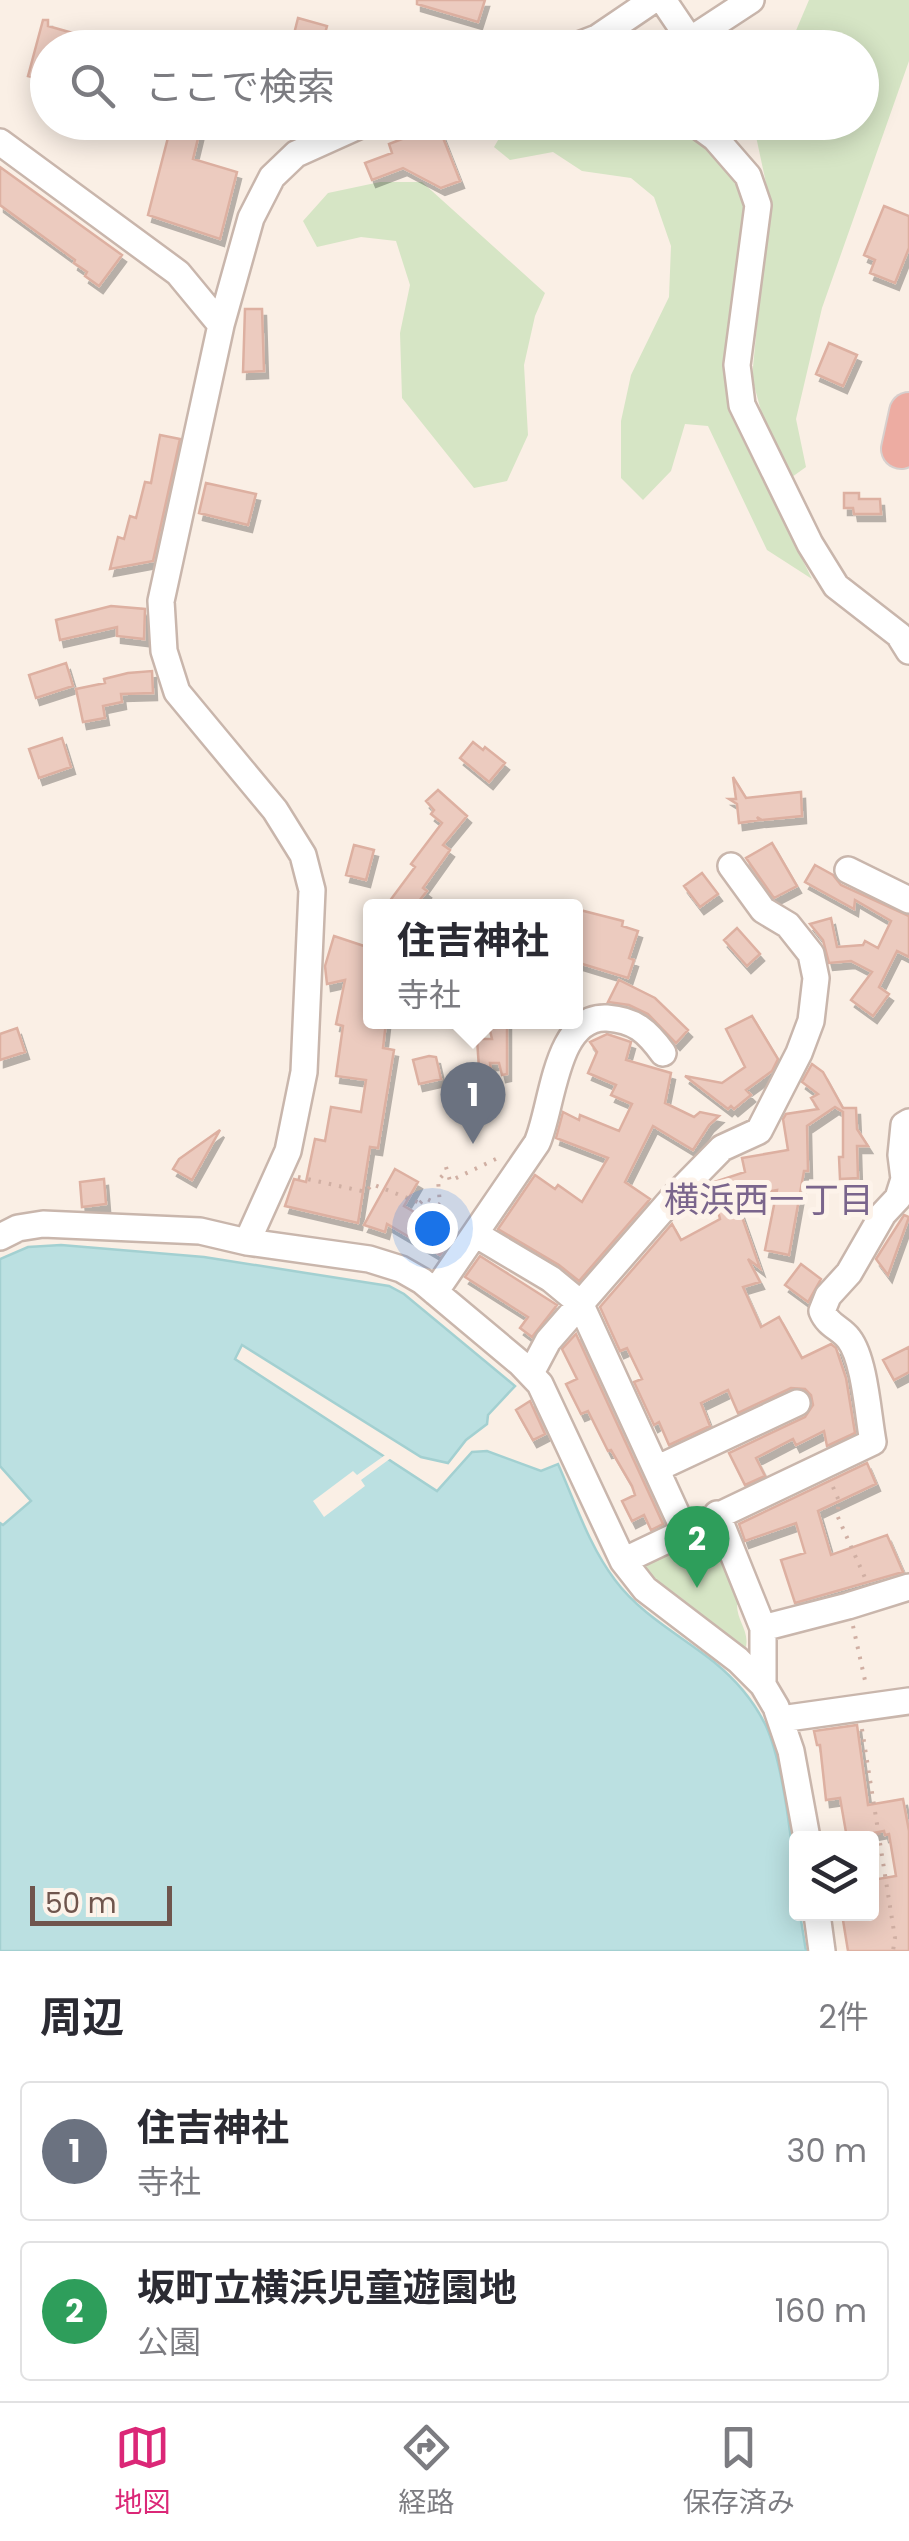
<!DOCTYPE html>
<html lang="ja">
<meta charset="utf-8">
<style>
body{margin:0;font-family:Poppins,"Noto Sans JP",sans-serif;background:#f2f2f3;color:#2b2b33}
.controls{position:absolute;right:30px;bottom:30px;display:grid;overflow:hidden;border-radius:10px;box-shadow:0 5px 25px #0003}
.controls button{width:90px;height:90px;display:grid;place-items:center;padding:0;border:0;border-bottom:2px solid #e1e1e2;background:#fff;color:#2b2b33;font:50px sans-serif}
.scale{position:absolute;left:30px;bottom:25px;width:142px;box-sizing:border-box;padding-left:10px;border:5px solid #6f554d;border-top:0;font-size:28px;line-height:35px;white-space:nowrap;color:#6f554d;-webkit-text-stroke:8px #fdf3ea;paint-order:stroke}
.you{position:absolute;left:432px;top:1228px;width:35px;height:35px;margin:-25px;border:8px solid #fff;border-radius:50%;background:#1a73e8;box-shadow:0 0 0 15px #1a73e833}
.badge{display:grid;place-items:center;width:65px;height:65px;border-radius:50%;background:#db2777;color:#fff;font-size:32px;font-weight:700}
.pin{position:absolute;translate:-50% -82px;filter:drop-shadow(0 2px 5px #0008)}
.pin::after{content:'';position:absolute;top:52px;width:35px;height:30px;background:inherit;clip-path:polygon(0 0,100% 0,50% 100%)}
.popup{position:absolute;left:363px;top:899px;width:220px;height:130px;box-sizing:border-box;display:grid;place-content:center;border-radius:10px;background:#fff;filter:drop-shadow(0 2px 8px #0005);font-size:32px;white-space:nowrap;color:#7c7c81}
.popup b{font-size:38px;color:#2b2b33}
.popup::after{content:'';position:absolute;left:50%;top:100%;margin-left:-20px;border:20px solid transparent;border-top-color:#fff}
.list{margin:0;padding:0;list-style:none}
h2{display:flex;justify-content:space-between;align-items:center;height:130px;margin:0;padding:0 40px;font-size:42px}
h2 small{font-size:32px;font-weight:400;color:#7c7c81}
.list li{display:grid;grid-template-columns:65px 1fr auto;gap:30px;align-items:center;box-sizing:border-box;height:140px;margin:0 20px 20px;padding:0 20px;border:2px solid #e1e1e2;border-radius:10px}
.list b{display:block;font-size:38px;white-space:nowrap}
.list p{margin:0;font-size:32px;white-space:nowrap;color:#7c7c81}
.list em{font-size:32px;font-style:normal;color:#7c7c81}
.icon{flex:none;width:55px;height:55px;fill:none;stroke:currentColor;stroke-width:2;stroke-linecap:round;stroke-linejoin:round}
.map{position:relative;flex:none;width:909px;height:1951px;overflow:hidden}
.search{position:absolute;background:#fff;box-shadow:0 5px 25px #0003;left:30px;right:30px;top:30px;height:110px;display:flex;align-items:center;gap:25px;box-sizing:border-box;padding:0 35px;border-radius:55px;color:#7c7c81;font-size:38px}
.sheet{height:450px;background:#fff}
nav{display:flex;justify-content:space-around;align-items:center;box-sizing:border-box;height:140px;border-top:2px solid #e1e1e2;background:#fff;font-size:28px;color:#7c7c81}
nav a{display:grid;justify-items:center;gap:5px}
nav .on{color:#db2777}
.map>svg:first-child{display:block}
.green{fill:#d6e5c5}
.water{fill:#bbe0e1;stroke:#a3d0d1;stroke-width:2.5}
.pier{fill:#faefe5}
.building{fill:#eccbbf;stroke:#ddb0a1;stroke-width:2.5;filter:url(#shadow)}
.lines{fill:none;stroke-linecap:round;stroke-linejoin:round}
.minor-casing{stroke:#c9b6ac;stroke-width:30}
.highway-casing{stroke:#d7cfcd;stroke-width:42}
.path{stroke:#d0afa3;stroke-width:4;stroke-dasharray:2.5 8;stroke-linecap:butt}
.minor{stroke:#fff;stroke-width:25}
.highway{stroke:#edaca2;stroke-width:38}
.labels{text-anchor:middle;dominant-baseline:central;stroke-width:10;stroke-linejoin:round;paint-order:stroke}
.neighbourhood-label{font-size:35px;fill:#7a658c;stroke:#fdf3ea}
</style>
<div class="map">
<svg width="909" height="1951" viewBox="0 0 909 1951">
<defs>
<filter id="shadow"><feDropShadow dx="4" dy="7" stdDeviation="0" flood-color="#0004"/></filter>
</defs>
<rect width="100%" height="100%" fill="#faefe5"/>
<path class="green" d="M809,0h100v61l-87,247 -26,111 10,48 -14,10 -27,-52 -13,-47 17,-181 -15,-70 2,-5h106v-74l-73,-1z
M508,123h169l31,21 29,34 10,27 -5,76 -19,87 6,44 83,167 -45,-29 -59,-124 -23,-2 -14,47 -28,29 -22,-22v-57l10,-46 38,-78 2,-51 -17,-49 -23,-19 -49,-7 -29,-19 -43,8 -16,-13z
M380,182h42l123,111 -10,23 -11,49 4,70 -21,46 -33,7 -72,-90 -2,-65 10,-48 -14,-44 -35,-4 -44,10 -14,-26 25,-28z
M713,1520l35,80 -11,5c0,17 14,27 8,45l-106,-73 5,-22z"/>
<path class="water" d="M61,1245l143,12 185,29 15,8 111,92 -27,29 -1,9 -21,16 -18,23 -27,-6 -179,-112 -7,14 202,132 35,-39 15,-1 54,20 17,-7c17,38 31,82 57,116 26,35 65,55 99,82 22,18 40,39 52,64 19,42 30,141 30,188h4l6,37h-806v-428l3,2 28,-24 -31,-35v-207l28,-12z"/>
<path class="pier" d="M388,1453l3,5 -30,22 4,6 -41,31 -11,-16 40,-30 4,4z"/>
<path class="building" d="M417,0h68l-7,22 -61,-18z
M298,18l29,8 -6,22h-20l3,-12 -10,-2z
M43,20h5v6l60,17 -1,5h-59v33l-20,-5z
M172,122l28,8 -7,29 44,13 -17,67 -72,-24z
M438,125l22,56 -19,7 -38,-20 -31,12 -7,-17 27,-10 -3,-9z
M0,167l122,88 -23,31 -14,-10 2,-4 -13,-9 1,-3 -75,-55z
M884,206l25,10v32l-14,35 -25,-10 5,-13 -11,-5z
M245,309h17l2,62 -21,1z
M829,343l28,12 -14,31 -27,-12z
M160,435l20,4 -27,122 -43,8 8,-32 6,2 6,-23 6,2 9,-36 6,1z
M206,483l50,11 -8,31 -49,-12z
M844,493h15v6h21l1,15h-27l-1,-6h-9z
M111,606l34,3 -1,30 -27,-3v-9l-57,13 -4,-20z
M66,663l7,23 -37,12 -7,-23z
M152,671l1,22 -32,1 1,8 -19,4 2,12 -22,4 -7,-33 29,-6 -1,-4 24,-6z
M62,738l9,29 -32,11 -10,-29z
M473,742l10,8 2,-3 20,16 -16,19 -29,-24z
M733,777l13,21 55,-6 1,24 -40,4 -5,-3 2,3 -20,3 -2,-19 -8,-5h7z
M438,790l29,26 -24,29 7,5 -27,38 4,3 -12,15h-29l29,-39 -4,-3 31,-41 -11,-9 3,-4 -8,-9z
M772,843l25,43 -23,12 -28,-40z
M354,845l20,5 -8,30 -20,-5z
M815,865l18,10 8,10 68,31v41l-12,-6 -18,36 10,7 -16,22 -22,-16 21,-28 -21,-11 -22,2 -6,-23 -13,-16 21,-6 6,29 26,-2 2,-4 13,7 13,-27 -36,-21 -1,9 -49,-27z
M702,873l16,21 -18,13 -16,-21z
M576,909l47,12 -1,5 16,5 -9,27 5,2 -6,18 -52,-16z
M737,928l23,26 -13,12 -23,-26z
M334,936l36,12v74h16l-3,26 11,2 -16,98 -8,-1 -12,76 -73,-17 9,-27 12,3 9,-43 10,2 6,-34 30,5 5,-32 -30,-4 7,-50 -7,-2 9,-44 -18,4 -2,-18z
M619,980l36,18 33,32 -12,13 -28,-29 -19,-9 -21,-3z
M752,1016l26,43 -6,12 -26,19 5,5 -17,14 -3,-3 -3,3 -43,-33 37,7 23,-16 -19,-38z
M488,1022h19v52l-5,1 -3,-12h-9l5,33 -14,2 -4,-59h15z
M17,1028l8,24 -25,8v-26z
M607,1034l24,8 -5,18 45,13 -6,30 29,14 6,-5 19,4 -10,9 -16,25 -40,-24 -28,56 25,17 -71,82 -20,-16 -61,-36 37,-54 20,14 3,-4 24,17 26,-44 -52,-20 7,-26 16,8 1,-5 39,16 13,-27 -21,-9 5,-10 -28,-12 9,-21 -7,-10z
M429,1056l7,1 5,22 -22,5 -6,-24z
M812,1064l11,8 20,36h13l1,21 11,17h-11l1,32 -18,1 -1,-22h4v-45l-8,-5 -28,19 1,45h-4l-15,84 -24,-5 12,-60 -42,7 25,71 -12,-9 12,23 -17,5 18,40 18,-10 23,41 29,-14 5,4 10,30 9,55 -28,13 -3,-15 -28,14 -3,-6 -37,19 9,18 -20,9 -16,-32 76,-36 8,-12 -2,-10 -6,-6 -14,-1 -53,25 -10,-23 -27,13 9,23 -41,19 -10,-23 -5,3 -20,-43 8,-3 -15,-31 -7,3 -20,-44 72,-83 9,16 39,-21 -9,-36 34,-11 -3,-14 46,-8 -5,-31 3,-5 32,-5 -7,-11 7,-4 -16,-12z
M220,1130l-28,50 -19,-11 6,-10z
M395,1169l23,13 -14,24 50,29 -14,20 -53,-31 -2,8 -21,-7z
M104,1179l2,25 -24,3 -2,-25z
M904,1215l5,2 -21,58 -12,-16z
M480,1256l77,49 -25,32 -12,-9 8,-11 -63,-40z
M801,1264l20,15 -13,23 -23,-17z
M576,1334l87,190 -12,6 -7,-15 -12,6 -10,-20 13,-6 -3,-9 -21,-36 -3,1 -20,-40 -7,3 -15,-30 11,-5 -15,-30z
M909,1347v25l-15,8 -11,-20z
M530,1401l15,33 -12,6 -17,-30z
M867,1463l9,21 -58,27 13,44 56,-20 16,37 -108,31 -14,-43 24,-7 -9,-30 -51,18 -6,-17z
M857,1725l11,80 35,-6 6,32v120h-61l-6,-37h30v-34l24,-4 -7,-42 -4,1 -1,-4 -37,7 -7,-40 -14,2 -6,-55h-3l-3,-14z"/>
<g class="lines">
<g class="minor-casing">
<path id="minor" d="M663,0l27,40 61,-40
M571,48l26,-10 56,-38
M693,122l22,16 33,38 10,29 -21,160 5,40 68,139 26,42 63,49 10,16
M0,142l178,131 43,52
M848,870l61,30
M477,1235l74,44 29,24 104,227
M0,1237l18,-9 25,-4 157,7 47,11 122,17 32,10 21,12 98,82 20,21 83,177 22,28 93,71 25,25 13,22 15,44 16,87
M247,1242l41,-91 16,-79 8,-182 -9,-35 -28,-45 -98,-118 -13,-41 -3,-50 60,-276 30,-107 21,-41 24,-23 71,-32
M435,1292l102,-149c16,-36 18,-128 70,-125 28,2 40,13 56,35
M531,1373l17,-32 123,-141 51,-52 37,-17 40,-78 12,-32 5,-43 -5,-24 -23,-29 -25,-15 -32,-44
M656,1469l141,-66
M717,1514l46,114v57
M623,1561l250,-119c-5,-26 -8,-82 -24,-103 -8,-11 -21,-13 -27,-28l6,-15 21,-23 34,-59 15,-16 6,-19 -3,-24 3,-30 5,-3
M763,1628l85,-22 61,-19
M781,1719l128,-18
M817,1914l5,37"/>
</g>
<g class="highway-casing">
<path id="highway" d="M901,449l8,-37"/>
</g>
<path class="path" d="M446,1167l4,14 50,-24
M298,1177l68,15 6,-8 48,19 33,23
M420,1203l5,-5 15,7 -2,-25 9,-9
M833,1487l6,14 -2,14 29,65
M853,1626l13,59
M862,1729l33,209 -2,13"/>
<use href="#minor" class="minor"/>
<use href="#highway" class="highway"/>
</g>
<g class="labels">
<g class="neighbourhood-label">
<text x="769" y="1199">横浜西一丁目</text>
</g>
</g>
</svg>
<div class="controls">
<button><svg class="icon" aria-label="layers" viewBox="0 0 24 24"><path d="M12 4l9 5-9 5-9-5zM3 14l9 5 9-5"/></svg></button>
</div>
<div class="scale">50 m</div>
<div class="you"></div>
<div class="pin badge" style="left:473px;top:1144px;background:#6b7280">1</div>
<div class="popup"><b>住吉神社</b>寺社</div>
<div class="pin badge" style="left:697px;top:1588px;background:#2e9e5b">2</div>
<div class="search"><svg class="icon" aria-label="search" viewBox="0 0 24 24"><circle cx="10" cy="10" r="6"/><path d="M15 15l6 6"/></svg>ここで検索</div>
</div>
<section class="sheet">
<h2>周辺<small>2件</small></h2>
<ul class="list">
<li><span class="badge" style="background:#6b7280">1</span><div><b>住吉神社</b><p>寺社</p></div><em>30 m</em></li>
<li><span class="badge" style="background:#2e9e5b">2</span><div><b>坂町立横浜児童遊園地</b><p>公園</p></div><em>160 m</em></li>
</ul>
</section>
<nav>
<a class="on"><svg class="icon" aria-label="map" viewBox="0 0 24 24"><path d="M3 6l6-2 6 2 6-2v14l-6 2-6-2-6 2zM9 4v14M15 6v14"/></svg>地図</a>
<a><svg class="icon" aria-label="directions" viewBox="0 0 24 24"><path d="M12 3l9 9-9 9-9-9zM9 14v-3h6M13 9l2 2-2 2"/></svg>経路</a>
<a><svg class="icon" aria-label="saved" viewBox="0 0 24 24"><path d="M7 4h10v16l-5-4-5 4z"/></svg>保存済み</a>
</nav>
